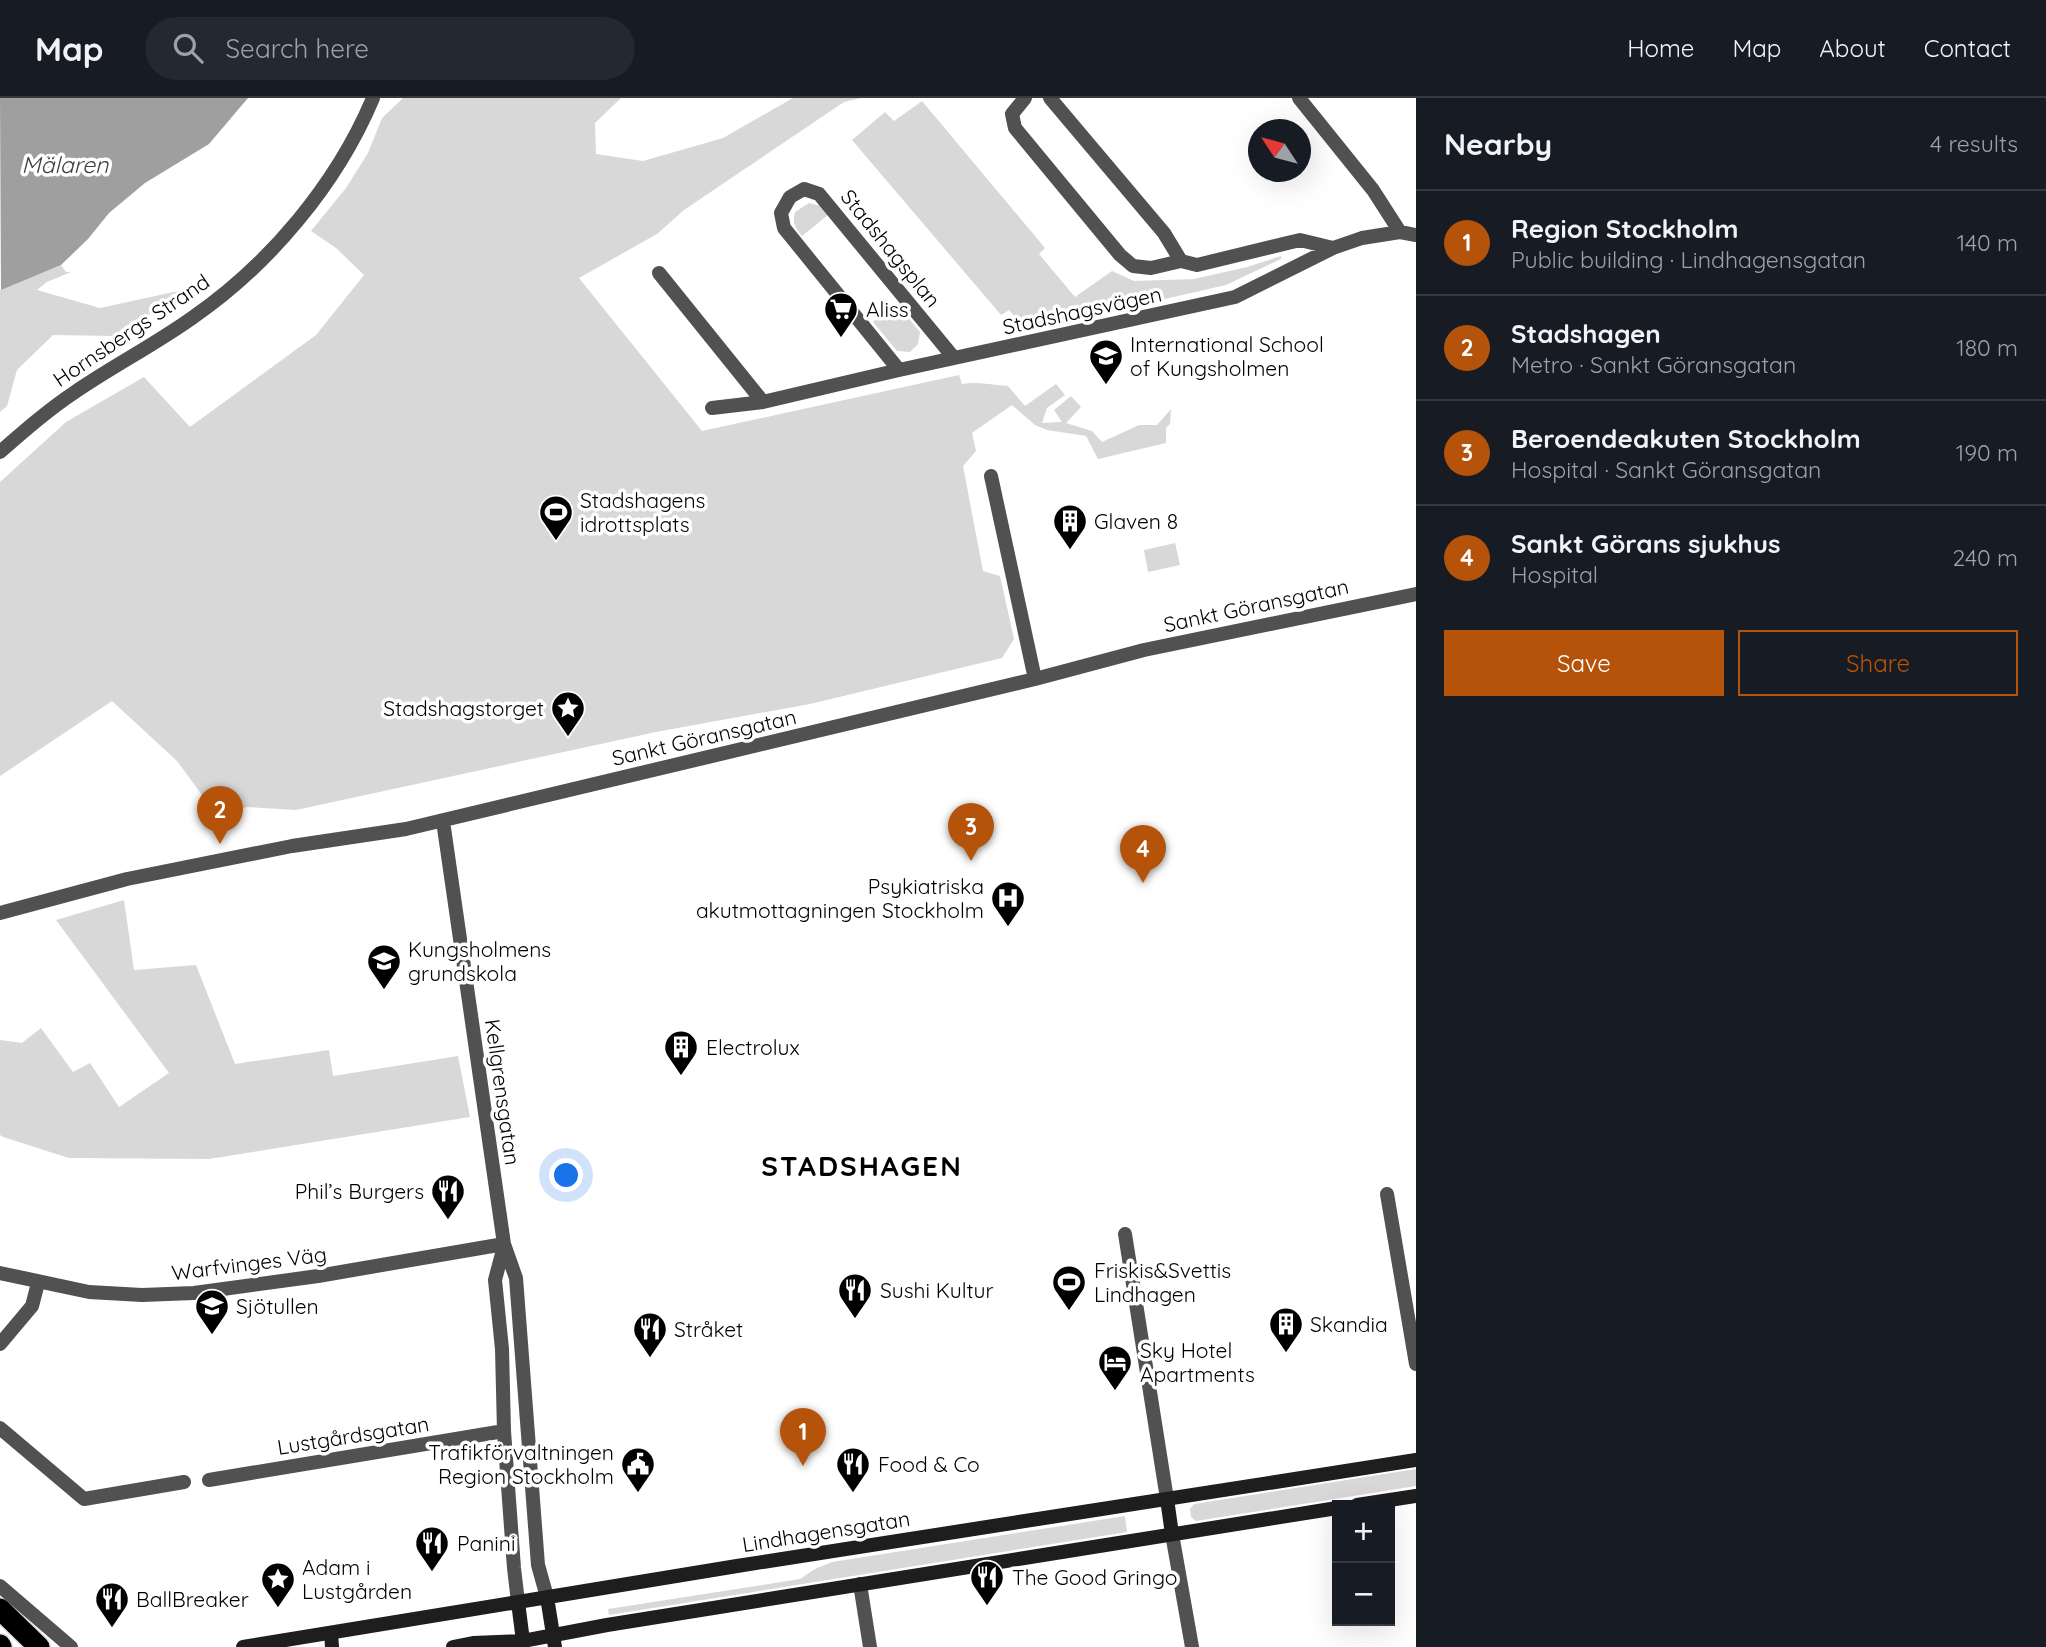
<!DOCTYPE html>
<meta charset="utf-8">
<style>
body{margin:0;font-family:Quicksand,sans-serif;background:#242831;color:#f1f3f6}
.controls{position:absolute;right:21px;bottom:21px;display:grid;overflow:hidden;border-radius:0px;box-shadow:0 7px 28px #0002}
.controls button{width:63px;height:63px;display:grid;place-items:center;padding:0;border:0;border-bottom:2px solid #363941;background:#171b24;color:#f1f3f6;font:35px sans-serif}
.compass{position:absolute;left:1248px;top:21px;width:63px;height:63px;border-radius:50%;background:#171b24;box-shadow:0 7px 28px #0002;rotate:306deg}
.you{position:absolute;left:567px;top:1078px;width:24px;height:24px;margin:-18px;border:5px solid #fff;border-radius:50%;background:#1a73e8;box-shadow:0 0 0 10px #1a73e833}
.badge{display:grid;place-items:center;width:46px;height:46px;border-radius:50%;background:#b45309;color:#fff;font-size:23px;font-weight:700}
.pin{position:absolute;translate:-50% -58px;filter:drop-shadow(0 2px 4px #0008)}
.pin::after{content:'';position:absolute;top:37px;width:24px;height:21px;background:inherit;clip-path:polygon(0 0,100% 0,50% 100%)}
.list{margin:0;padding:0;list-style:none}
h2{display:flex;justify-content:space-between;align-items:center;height:91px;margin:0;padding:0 28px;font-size:30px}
h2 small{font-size:23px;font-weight:400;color:#9ea1a6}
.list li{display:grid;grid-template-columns:46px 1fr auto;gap:21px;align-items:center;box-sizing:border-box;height:105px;padding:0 28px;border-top:2px solid #363941}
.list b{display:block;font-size:26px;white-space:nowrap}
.list p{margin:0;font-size:23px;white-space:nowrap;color:#9ea1a6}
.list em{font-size:23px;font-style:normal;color:#9ea1a6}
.actions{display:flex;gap:14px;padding:21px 28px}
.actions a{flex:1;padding:16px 0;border:2px solid #b45309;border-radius:0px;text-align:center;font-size:24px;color:#b45309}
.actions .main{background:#b45309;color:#fff}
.icon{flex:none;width:38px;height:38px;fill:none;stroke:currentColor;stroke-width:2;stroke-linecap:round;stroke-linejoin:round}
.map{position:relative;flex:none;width:1416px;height:1549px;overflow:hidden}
header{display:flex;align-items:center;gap:42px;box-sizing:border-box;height:98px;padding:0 35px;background:#171b24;border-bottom:2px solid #363941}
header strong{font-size:33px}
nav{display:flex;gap:38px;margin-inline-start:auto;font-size:24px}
.search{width:490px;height:63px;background:#242831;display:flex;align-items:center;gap:18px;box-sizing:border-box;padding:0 24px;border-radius:38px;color:#9ea1a6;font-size:26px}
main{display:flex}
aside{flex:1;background:#171b24}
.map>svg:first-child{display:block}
.green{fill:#d8d8d8}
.water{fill:#9f9f9f}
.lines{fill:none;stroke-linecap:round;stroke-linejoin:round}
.highway-casing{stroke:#dbdbdb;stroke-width:24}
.street{stroke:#515151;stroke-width:14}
.secondary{stroke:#1e1e1e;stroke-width:14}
.highway{stroke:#000;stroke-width:21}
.labels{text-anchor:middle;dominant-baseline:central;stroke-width:7;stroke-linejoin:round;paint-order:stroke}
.street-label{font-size:21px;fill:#000;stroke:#fff}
.poi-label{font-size:21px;fill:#000;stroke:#fff;text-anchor:start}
.water-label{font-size:23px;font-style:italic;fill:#404040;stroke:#fff}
.district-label{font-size:28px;font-weight:bold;letter-spacing:2px;fill:#000;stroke:#fff}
</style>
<header>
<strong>Map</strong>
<div class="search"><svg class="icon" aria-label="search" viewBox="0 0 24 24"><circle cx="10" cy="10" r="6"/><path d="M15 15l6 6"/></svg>Search here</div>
<nav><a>Home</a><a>Map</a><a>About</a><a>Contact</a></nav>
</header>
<main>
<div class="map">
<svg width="1416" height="1549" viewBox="0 0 1416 1549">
<rect width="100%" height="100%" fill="#fff"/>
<path class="green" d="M403,0h218l-26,25 1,31 47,7 80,-23 70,-40h68l-17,4 -160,108 -27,24 -78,44 123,153 257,-56 3,9c16,-3 30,1 46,2l17,20 31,-22 9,11 -18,13 -5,15 20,-1 -8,-12 17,-14 10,11 -15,16 26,8 10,11 37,-17h18l14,-16 -1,15 -4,4v15l-68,16 -12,-23 -39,-6 -12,-5 -23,-20 -40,28 4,18 -13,15 20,105 17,5 14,63 -12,19 -192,46 -154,28 -360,78 -49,-3 -31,7 -39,-53 -65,-60 -112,75v-294l66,-60 78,-45 46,50 126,-92 48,-60 -28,-27 -25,-17 35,-43 22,-35 14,-35z
M922,3l123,147 -6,6 36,43 37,-26 22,10 60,-2 53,-12 34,-11v3l-55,26 -196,45 -8,-5 -13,-15 -8,5 -149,-175 33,-28 9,9z
M809,105l12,3 7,9 -26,21c-7,-9 -10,-13 -7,-24z
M61,167l5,7h5l-24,10 -10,8 63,18 92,-20 -77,48 -62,-1 -36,35 -10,36 -7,6v-122z
M896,205l24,29 -2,12 -8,8 -13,-1 -24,-29z
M1175,445l5,22 -32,7 -4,-22z
M124,802l10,70 62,-5 39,99 94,-14 4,26 125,-20 12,61 -261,42 -140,-1 -66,-21 -3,-2v-95l22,3 19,-15 32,44 17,-9 29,44 50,-34 -113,-153z
M1416,1371v17l-220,35 -5,-4 -1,-8 4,-5z
M1125,1418l2,16 -518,83 -1,-6 192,-30 15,-10 17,-7z"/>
<path class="water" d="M0,0h248l-39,46 -64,39 -36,30 -21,26 -27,26 -60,25z"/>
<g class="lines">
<g class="highway-casing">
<path id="highway" d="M0,1511l39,38
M0,1547l1,2"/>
</g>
<path class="street" d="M1025,0l-13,16 3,14 105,127 13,11 18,2 30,-7 16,4 103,-25 33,8
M1050,0l114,135 17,28
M1299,0l74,92 27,42
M659,175l104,129 136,-32 336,-73 98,-49 29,-10 38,-6 16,3
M899,272l-115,-142 -3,-15 9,-16 14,-8 15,5 135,164
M712,310l51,-6
M0,354c24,-21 48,-42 75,-60 38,-26 79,-47 117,-74 77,-53 145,-134 181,-220
M991,378l44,203
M443,723l61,423 12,34 22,287 9,32
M0,815l127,-34 165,-33 114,-17 629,-150 109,-29 272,-56
M1387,1096l29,170
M1125,1136l42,265
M504,1148l-9,34 7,69 2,82 10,137 4,34
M0,1175l89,19 53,3 52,-2 124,-17 186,-32
M0,1246l32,-38 6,-23
M0,1330l84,71 100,-17
M209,1382l295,-49
M1172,1436l20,113
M860,1486l10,63
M0,1488l71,61"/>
<path class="secondary" d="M1167,1401l5,35
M1357,1407l59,-9
M547,1499l8,50
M518,1504l5,39 -2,6
M331,1535l1,14
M243,1549l494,-81 679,-106
M453,1549l20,-4 50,-2 84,-16 730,-117"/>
<use href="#highway" class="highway"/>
</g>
<defs>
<g id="supermarket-pin" transform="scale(1.75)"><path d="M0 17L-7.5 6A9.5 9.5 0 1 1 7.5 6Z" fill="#000" stroke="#fff"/><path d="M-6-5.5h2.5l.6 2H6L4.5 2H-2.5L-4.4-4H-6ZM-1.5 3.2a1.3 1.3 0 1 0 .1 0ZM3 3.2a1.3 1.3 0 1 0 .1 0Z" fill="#fff"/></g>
<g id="school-pin" transform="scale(1.75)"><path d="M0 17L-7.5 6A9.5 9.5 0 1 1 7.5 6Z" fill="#000" stroke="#fff"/><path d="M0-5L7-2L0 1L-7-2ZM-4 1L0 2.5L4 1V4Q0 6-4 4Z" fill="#fff"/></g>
<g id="stadium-pin" transform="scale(1.75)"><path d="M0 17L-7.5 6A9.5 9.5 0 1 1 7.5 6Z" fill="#000" stroke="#fff"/><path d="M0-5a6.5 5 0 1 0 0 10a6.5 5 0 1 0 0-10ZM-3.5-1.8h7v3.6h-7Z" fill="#fff"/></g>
<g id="building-pin" transform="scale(1.75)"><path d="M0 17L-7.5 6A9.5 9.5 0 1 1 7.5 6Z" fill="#000" stroke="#fff"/><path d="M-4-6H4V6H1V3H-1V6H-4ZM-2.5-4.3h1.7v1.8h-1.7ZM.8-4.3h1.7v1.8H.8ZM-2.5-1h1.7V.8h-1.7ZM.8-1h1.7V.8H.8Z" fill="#fff"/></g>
<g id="sight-pin" transform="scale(1.75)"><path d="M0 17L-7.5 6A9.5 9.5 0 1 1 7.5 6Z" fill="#000" stroke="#fff"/><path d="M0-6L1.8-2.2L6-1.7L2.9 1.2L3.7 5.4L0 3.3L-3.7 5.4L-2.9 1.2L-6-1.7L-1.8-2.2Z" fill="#fff"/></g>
<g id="hospital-pin" transform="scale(1.75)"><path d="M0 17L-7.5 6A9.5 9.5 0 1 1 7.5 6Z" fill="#000" stroke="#fff"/><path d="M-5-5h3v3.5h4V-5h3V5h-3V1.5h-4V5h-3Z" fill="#fff"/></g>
<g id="restaurant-pin" transform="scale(1.75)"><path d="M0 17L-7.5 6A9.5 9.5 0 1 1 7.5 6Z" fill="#000" stroke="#fff"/><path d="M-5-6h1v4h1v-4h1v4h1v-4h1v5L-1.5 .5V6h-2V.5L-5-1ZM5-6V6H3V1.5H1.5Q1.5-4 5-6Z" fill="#fff"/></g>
<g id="hotel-pin" transform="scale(1.75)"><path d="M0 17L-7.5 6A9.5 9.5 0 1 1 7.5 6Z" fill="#000" stroke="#fff"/><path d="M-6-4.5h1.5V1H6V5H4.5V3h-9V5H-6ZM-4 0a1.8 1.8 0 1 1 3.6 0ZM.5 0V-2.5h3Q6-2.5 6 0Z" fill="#fff"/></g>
<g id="civic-pin" transform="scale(1.75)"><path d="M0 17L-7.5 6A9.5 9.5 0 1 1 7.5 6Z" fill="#000" stroke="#fff"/><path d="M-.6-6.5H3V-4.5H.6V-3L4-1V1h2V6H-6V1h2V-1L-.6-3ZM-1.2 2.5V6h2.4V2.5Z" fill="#fff"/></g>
</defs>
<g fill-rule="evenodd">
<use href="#supermarket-pin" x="841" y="211"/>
<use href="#school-pin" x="1106" y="258"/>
<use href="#stadium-pin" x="556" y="414"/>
<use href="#building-pin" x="1070" y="423"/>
<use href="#sight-pin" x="568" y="610"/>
<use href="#hospital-pin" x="1008" y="800"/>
<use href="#school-pin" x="384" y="863"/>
<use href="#building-pin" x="681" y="949"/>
<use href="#restaurant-pin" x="448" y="1093"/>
<use href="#stadium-pin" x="1069" y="1184"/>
<use href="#restaurant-pin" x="855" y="1192"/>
<use href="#school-pin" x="212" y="1208"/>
<use href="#building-pin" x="1286" y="1226"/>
<use href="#restaurant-pin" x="650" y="1231"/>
<use href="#hotel-pin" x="1115" y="1264"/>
<use href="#civic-pin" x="638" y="1366"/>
<use href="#restaurant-pin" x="853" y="1366"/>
<use href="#restaurant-pin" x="432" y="1445"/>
<use href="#restaurant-pin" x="987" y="1479"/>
<use href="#sight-pin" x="278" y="1481"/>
<use href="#restaurant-pin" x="112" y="1501"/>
</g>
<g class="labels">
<g class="street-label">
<text transform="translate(891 150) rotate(51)">Stadshagsplan</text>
<text transform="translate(1082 212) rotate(-12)">Stadshagsvägen</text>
<text transform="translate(131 232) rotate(-34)">Hornsbergs Strand</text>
<text transform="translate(1256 507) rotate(-12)">Sankt Göransgatan</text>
<text transform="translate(704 639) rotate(-13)">Sankt Göransgatan</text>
<text transform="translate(503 994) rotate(82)">Kellgrensgatan</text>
<text transform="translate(249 1165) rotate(-7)">Warfvinges Väg</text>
<text transform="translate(353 1337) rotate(-9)">Lustgårdsgatan</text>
<text transform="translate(826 1433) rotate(-9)">Lindhagensgatan</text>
</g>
<g class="poi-label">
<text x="866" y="211">Aliss</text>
<text x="1130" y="246">International School<tspan x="1130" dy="24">of Kungsholmen</tspan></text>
<text x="580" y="402">Stadshagens<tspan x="580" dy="24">idrottsplats</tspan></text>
<text x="1094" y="423">Glaven 8</text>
<text x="544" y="610" text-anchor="end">Stadshagstorget</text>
<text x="984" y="788" text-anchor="end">Psykiatriska<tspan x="984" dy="24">akutmottagningen Stockholm</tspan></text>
<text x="408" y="851">Kungsholmens<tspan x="408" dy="24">grundskola</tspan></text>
<text x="706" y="949">Electrolux</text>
<text x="424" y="1093" text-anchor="end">Phil’s Burgers</text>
<text x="1094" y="1172">Friskis&amp;Svettis<tspan x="1094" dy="24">Lindhagen</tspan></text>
<text x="880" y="1192">Sushi Kultur</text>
<text x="236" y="1208">Sjötullen</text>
<text x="1310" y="1226">Skandia</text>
<text x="674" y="1231">Stråket</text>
<text x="1140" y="1252">Sky Hotel<tspan x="1140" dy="24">Apartments</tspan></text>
<text x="614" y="1354" text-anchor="end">Trafikförvaltningen<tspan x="614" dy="24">Region Stockholm</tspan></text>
<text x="878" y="1366">Food &amp; Co</text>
<text x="457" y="1445">Panini</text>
<text x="302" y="1469">Adam i<tspan x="302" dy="24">Lustgården</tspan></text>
<text x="1012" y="1479">The Good Gringo</text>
<text x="136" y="1501">BallBreaker</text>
</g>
<g class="water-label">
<text x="65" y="66">Mälaren</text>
</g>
<g class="district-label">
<text x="862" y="1067">STADSHAGEN</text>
</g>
</g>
</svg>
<div class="controls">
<button>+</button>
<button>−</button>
</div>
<svg class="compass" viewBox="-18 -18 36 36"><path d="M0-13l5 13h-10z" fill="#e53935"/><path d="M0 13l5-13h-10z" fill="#9ea1a6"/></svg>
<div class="you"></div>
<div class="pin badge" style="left:803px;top:1368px">1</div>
<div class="pin badge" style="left:220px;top:746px">2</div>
<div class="pin badge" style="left:971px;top:763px">3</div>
<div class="pin badge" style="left:1143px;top:785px">4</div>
</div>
<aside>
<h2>Nearby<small>4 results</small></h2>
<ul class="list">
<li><span class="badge">1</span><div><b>Region Stockholm</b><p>Public building · Lindhagensgatan</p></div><em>140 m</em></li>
<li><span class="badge">2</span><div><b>Stadshagen</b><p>Metro · Sankt Göransgatan</p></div><em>180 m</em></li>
<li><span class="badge">3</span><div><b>Beroendeakuten Stockholm</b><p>Hospital · Sankt Göransgatan</p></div><em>190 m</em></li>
<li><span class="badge">4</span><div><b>Sankt Görans sjukhus</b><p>Hospital</p></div><em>240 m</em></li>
</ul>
<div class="actions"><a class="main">Save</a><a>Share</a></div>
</aside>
</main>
